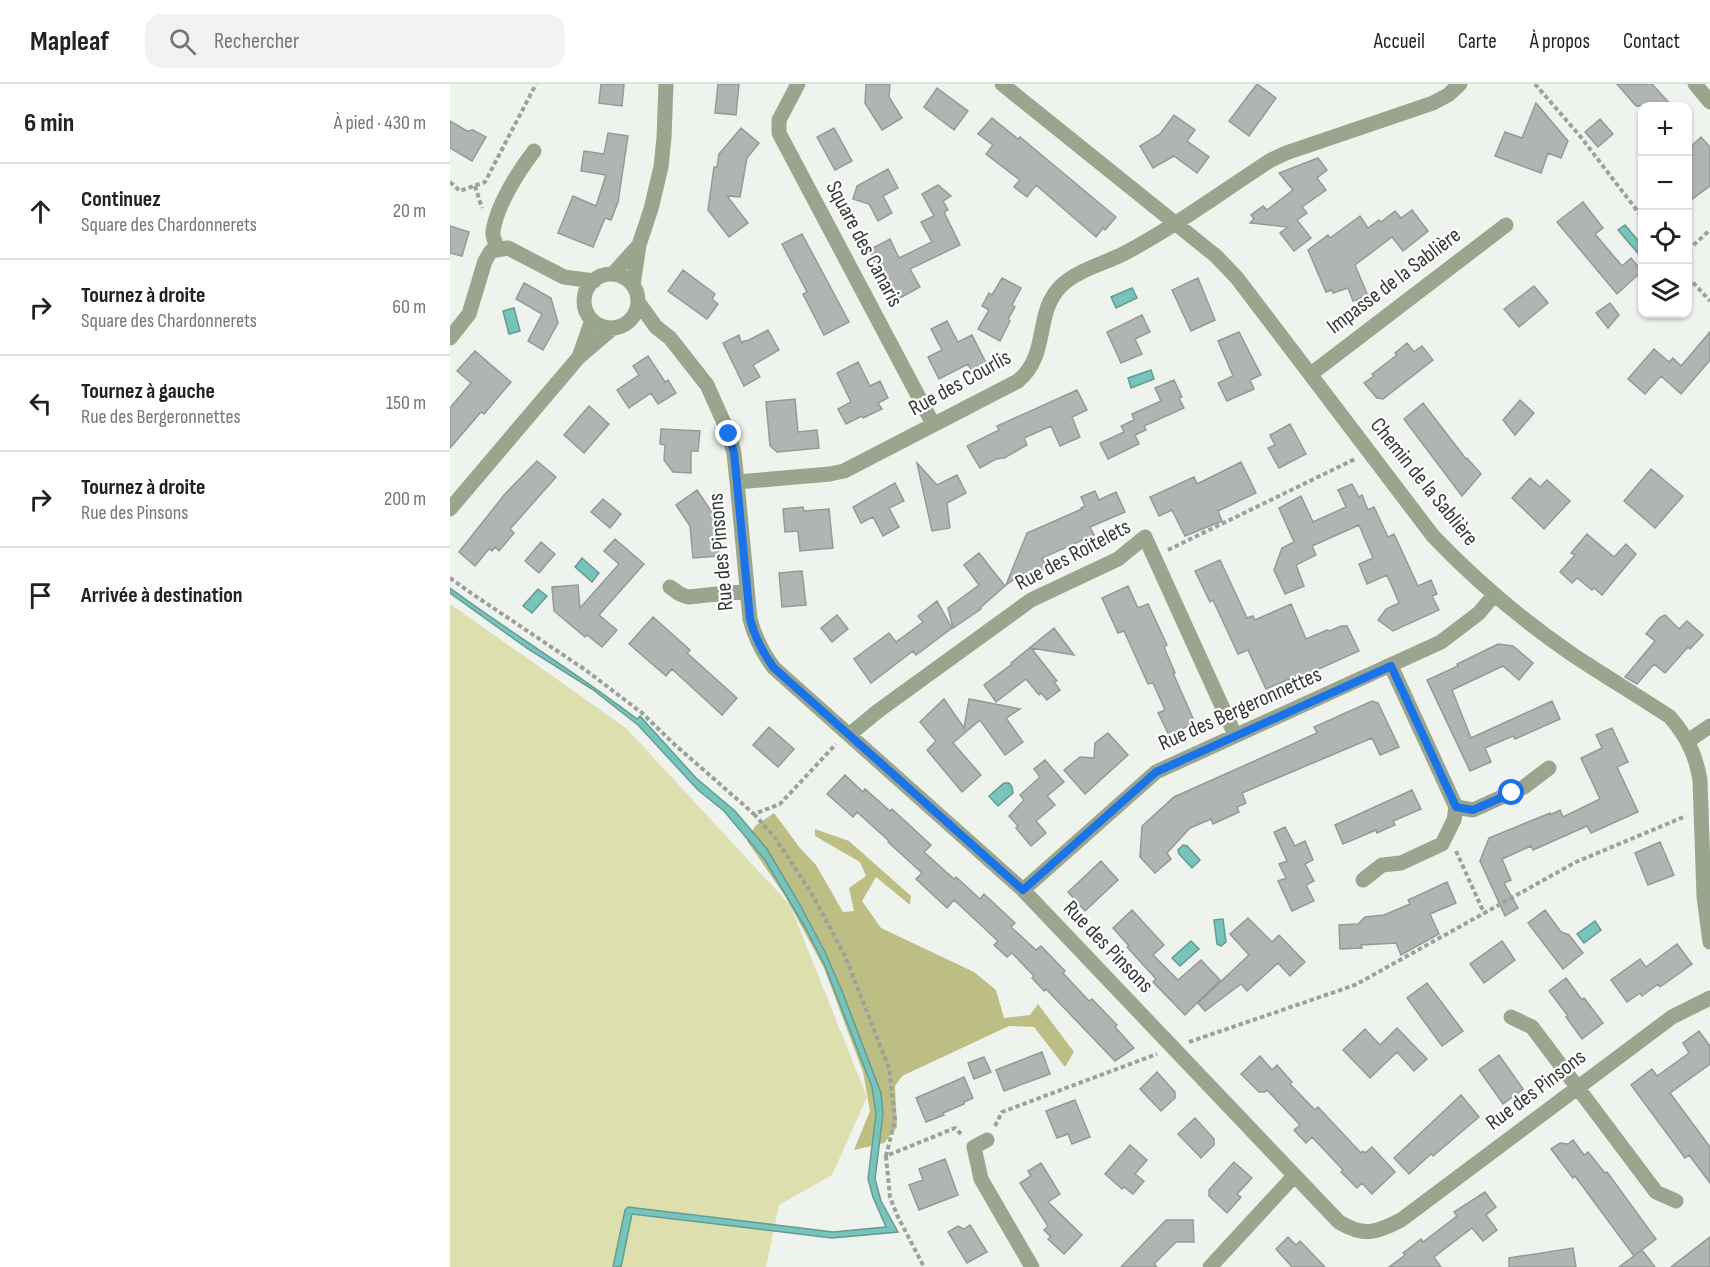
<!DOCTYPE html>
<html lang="fr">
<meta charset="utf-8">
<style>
body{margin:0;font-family:"Sofia Sans Condensed",sans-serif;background:#f2f2f2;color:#222}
.controls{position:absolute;right:18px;top:18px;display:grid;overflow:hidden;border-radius:12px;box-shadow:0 2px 4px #0004}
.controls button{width:54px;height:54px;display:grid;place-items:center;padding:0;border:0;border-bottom:2px solid #e0e0e0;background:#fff;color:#222;font:30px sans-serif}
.stop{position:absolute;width:18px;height:18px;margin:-14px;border:4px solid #1a73e8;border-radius:50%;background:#fff}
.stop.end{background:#1a73e8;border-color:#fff;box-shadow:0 2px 6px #0008}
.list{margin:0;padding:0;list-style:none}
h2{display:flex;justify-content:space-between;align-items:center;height:78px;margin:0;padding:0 24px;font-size:26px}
h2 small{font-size:20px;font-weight:400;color:#767676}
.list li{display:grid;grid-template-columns:39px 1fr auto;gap:18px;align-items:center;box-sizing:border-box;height:96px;padding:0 24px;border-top:2px solid #e0e0e0}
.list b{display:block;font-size:22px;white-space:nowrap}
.list p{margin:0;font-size:20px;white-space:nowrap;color:#767676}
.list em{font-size:20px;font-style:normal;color:#767676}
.icon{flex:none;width:33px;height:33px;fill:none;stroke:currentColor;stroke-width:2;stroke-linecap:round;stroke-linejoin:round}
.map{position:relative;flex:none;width:1260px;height:1183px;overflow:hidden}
header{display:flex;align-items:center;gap:36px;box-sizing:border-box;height:84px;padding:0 30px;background:#fff;border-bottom:2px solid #e0e0e0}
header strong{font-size:28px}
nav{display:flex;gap:33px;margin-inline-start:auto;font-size:21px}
.search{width:420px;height:54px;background:#f2f2f2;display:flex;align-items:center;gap:15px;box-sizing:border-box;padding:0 21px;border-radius:18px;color:#767676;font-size:22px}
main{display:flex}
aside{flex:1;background:#fff}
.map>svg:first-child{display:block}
.green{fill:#dedfae}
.forest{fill:#bdbe84}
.water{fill:#77c4ba;stroke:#649b93;stroke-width:1.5}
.building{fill:#afb5b2;stroke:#949a97;stroke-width:1.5}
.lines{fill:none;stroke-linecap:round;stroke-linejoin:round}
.path{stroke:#9da09d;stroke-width:4;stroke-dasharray:4.5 3;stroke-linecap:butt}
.minor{stroke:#9aa58e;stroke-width:15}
.route{stroke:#1a73e8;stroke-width:8}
.labels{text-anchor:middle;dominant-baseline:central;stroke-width:4.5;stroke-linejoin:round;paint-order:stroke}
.street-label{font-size:22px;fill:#383a38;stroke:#fff}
</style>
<header>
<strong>Mapleaf</strong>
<div class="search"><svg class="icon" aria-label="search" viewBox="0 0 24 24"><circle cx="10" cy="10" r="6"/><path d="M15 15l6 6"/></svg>Rechercher</div>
<nav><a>Accueil</a><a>Carte</a><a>À propos</a><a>Contact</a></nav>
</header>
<main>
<aside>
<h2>6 min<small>À pied · 430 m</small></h2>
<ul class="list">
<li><svg class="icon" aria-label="ahead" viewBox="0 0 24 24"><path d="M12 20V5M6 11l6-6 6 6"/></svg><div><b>Continuez</b><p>Square des Chardonnerets</p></div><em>20 m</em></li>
<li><svg class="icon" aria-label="right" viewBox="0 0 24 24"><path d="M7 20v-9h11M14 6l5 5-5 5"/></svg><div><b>Tournez à droite</b><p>Square des Chardonnerets</p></div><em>60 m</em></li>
<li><svg class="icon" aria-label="left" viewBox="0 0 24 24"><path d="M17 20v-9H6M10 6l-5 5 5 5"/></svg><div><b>Tournez à gauche</b><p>Rue des Bergeronnettes</p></div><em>150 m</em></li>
<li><svg class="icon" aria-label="right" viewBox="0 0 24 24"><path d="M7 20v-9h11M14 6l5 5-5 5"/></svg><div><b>Tournez à droite</b><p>Rue des Pinsons</p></div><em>200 m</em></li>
<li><svg class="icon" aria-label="arrive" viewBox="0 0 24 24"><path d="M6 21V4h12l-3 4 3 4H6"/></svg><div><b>Arrivée à destination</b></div></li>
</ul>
</aside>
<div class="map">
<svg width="1260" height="1183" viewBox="0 0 1260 1183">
<rect width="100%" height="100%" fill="#eef3ee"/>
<path class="green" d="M0,520l176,124 164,177 77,192 -35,78 -53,30 -13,62h-316z"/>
<path class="forest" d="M324,729l26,35 16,17 27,47 11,-1 -5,-23 17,-12 -6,-14 -45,-26v-7l34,12 62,55 -1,9 -34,-28 -14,24 19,27 93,44 22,18 8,28 26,-3 8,-11 36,48 -9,15 -31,-40 -25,-1 -107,50 -7,10 2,41 -13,16 -30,7 16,-39 -7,-39 -39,-104 -39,-72 -38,-55 8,-15z"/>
<path class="water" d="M1175,141l17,20v13l-24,-28z
M682,204l5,10 -21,10 -5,-11z
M64,224l6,23 -11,3 -6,-23z
M701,286l3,9 -23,9 -3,-10z
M132,474l17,15 -7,9 -17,-15z
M0,504c61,45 127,85 187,131l3,-3 56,62 39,33 32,38 32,54 26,49 17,39 39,102 2,21 -8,65 6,22 17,31 -66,6 -200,-24 -11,53h-8l12,-57 3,-3 205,25 53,-5 -13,-30 -5,-18 8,-65 -4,-27 -47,-121 -19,-37 -41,-69 -41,-49 -26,-21 -60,-65 -46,-36 -64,-40 -78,-56z
M88,505l9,7 -15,17 -9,-7z
M554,699h5l3,4 1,6 -15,13 -9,-10z
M733,761l4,1 13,14 -8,8 -13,-14 -1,-4z
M773,835l3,23 -5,4 -4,-2 -3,-24z
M1145,837l6,9 -17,13 -7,-9z
M741,857l8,8 -19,17 -8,-8z"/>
<path class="building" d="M151,0h23l-2,22 -23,-3z
M268,0h21l-3,31 -21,-2z
M416,0h24l-1,13 13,21 -20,12 -17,-27z
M807,0l19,14 -27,38 -20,-15z
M1167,0h35l20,22h-36z
M487,4l31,23 -14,19 -30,-23z
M1086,19l32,38 -7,17 -13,-5 -7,20 -46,-17 10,-24 17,6z
M724,31l21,15 -8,11 22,16 -12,16 -23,-17 -21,12 -13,-22 20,-12z
M542,34l26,21 2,-2 96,80 -11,13 -2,-2 -7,9 -60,-52 -9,12 -13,-10 6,-7 -34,-26 7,-9 -15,-11z
M1150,35l13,15 -15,13 -13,-15z
M0,37l17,10 6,-1 13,7 -14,24 -22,-13z
M291,44l18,15 -12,15 -7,39 -13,-1 21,27 -19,14 -21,-27 6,-43h3l2,-13z
M384,44l18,33 -17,9 -18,-33z
M158,49l20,3 -10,66 -7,18 -6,-2 -12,29 -35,-14 15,-37 23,10 10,-31 -25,-4 3,-20 20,3z
M1251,53l9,10v39l-22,16v-53z
M868,74l9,12 -10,8 9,12 -24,17 5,6 -10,7 14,18 -17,13 -14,-18 8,-6 -38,-4 4,-4 -3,-4 12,-9 4,4 26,-20 -14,-17z
M438,85l10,19 -15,8 9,17 -14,8 -9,-17 -16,-5 4,-13z
M488,101l13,11 -8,5 5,9 -4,2 16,33 -50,24 10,18 -22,12 -15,-32 -5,2 -9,-19 21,-11 9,19 33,-16 -11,-20 13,-6 -12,-22z
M1133,118l20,26 -8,6 27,32 9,-8 11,13 -25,23 -60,-72z
M962,126l16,21 -25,20 -11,-14 -37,28 13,31 -15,5 -5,-13 -15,5 -1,-3 -6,2 -18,-42 20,-15 2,3 30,-22 8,12 11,-8 2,2 14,-11 6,7z
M0,142l19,6 -7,24 -12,-3z
M352,150l47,88 -25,13 -21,-41 4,-2 -25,-48z
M233,186l32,24 -3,5 6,5 -11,15 -39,-28z
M552,194l19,10 -9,17 3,2 -7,12 2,2 -10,20 -22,-12 11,-19 -7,-4 7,-13 3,2z
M748,194l17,42 -24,11 -19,-41z
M74,199l27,15 7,25 -15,27 -15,-9 14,-27 -26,-15z
M1084,202l14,17 -29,24 -15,-18z
M1160,219l9,12 -11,13 -12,-15z
M692,231l8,17 -15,7 7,15 -21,9 -14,-31z
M497,237l11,21 14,-7 17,34 -15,8 -6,-13 -29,15 -11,-22 14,-7 -11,-21z
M318,246l11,20 -26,15 7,12 -16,9 -21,-43 16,-8 2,7 8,-2z
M789,248l22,43 -11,5 4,9 -27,12 -9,-18 15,-7 -15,-35z
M1260,248v28l-29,34 -20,-18 -16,18 -17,-15 26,-30 15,13 4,-4 8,8z
M957,259l7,9 8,-6 11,14 -50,39 -6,-1 -13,-15 10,-7 -2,-2 25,-19 -2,-2z
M25,267l36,31 -27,32 -3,-2 -31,36v-40l21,-25 -14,-12z
M198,272l17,26 3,-2 8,13 -18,11 -7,-11 -22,15 -12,-18 22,-15 -6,-9z
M408,278l12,24 10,-5 8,17 -10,5 4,6 -19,9 -1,-2 -16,8 -8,-15 13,-7 -14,-29z
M724,296l8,17 -3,1 5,10 -40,18 2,4 -11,5 4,9 -31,15 -8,-16 24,-11 -3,-6 13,-6 -2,-6 29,-13 -6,-13z
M627,306l10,20 -15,7 8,20 -20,9 -9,-20 -27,12 3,7 -23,13 -8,1 -16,9 -13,-22 32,-16 -2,-4z
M345,315l3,33 19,-2 2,18 -42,4 -7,-6 -4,-44z
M1070,316l14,13 -19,22 -12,-15z
M973,319l43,56 1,-1 14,16 -19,22 -58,-77z
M139,322l20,18 -25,29 -20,-18z
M840,340l16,30 -27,14 -11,-20 7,-3 -5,-10z
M211,345l39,2 -2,20h-7v22l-18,-1 -9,-12 1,-15 -5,-1z
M87,377l19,16 -46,52 4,4 -15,18 -4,-4 -3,4 -3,-2 -14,17 -16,-14 46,-58z
M791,378l15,31 -38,18 4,10 -37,15 -13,-26 -13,6 -9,-19 44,-20 3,7z
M467,379l20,22 20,-10 9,18 -19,10 3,25 -18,3z
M1201,385l32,27 -28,32 -31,-27z
M1080,394l10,9 7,-7 23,21 -26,28 -32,-31z
M445,399l9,18 -15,7 10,19 -16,9 -10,-19 -12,6 -8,-16z
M902,400l7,13 3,-2 6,15 6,-3 14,30 6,-3 24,52 13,-6 6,14 -5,2 7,14 -46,21 -15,-11 8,-11 13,-6 -12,-28 -20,9 -8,-20 14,-6 -14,-33 -47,21 4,9 -20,10 8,21 -19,8 -11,-24 8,-22 12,-6 -15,-34 22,-12 12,26 33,-15 -8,-17z
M247,406l18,27 4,39 -26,2 -3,-32 -14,-21z
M645,407l4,9 17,-8 9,20 -35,15 4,8 -52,23 5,10 -22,9 -2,-4 -17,12 21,-52 55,-24 -1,-1 4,-2 -4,-9z
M153,415l18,15 -11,14 -19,-16z
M353,423l1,4 25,-2 4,39 -33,3 -2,-20 -13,1 -2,-23z
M1137,450l27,23 12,-13 10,10 -34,41 -8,-7 -2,2 -15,-12 -5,5 -12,-11 15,-17 -4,-2z
M165,455l29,25 -45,51 18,15 -15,17 -15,-12 -2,2 -31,-26 -2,-24 26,-2 2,23 39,-44 -15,-13z
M91,458l14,12 -16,19 -14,-12z
M529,469l26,33 -25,22 1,1 -28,19 -5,-20 31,-23 -15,-20z
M770,476l27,58 6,-2 2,4 36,-16 15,35 21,-9 3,1 11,-5h6l12,25 -69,31 -1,-3 -23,10 -18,-39 -10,4 -25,-54 -3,2 -15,-31z
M352,487l4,34 -24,2 -3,-34z
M678,502l10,22 10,-4 19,41 -3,2 11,26h-2l22,50 -26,12 -11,-22 7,-3 -12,-27 -5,1 -24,-53 -6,2 -16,-35z
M487,517l15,27 -36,27 -3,-4 -42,32 -17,-24 35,-26 7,9 27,-20 -5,-6z
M387,531l11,14 -16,13 -11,-14z
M1215,531l14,14 8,-8 16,14 -13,14 -2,-2 -23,26 -11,-9 -17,20 -12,-7 30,-36 -9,-7 13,-16z
M203,533l37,33 -3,3 50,45 -15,17 -50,-46 -6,7 -37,-32z
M604,544l20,27 -43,-7 26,33 -3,1 6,8 -13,10 -6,-7 -2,2 -13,-16 -30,23 -12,-17 28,-21 -1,-1z
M1048,560l15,2 20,17 -14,17 -16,-14 -51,24 19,48 81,-37 8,18 -45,20 -2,-3 -28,12 6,14 -21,9 -43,-91 31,-14 -1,-2z
M494,615l20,29 5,-29 51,10 -14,9 17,24 -18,13 -25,-35 -27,23 28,32 -19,17 -35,-42 9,-9 -16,-19z
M922,617l6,2 21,44 -19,8 -8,-17 -130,55 4,10 -9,4 2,5 -26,12 -2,-5 -21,9 -23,25 4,6 -16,14 -15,-16 2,-31 32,-29 143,-64 -3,-6z
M319,643l25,22 -16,18 -25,-22z
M1162,644l16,34 -11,5 21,45 -47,21 -4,-7 -54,24 -2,-4 -29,13 9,21 -7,3 14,25 -13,8 -25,-55 9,-23 61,-25v2l10,-5 3,7 37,-18 -19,-41 21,-10 -6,-13z
M658,649l20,22 -43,39 -21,-24 16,-13 14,1 1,-15z
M595,676l19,22 -17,14 8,9 -19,16 10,12 -15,13 -15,-18 2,-2 -9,-10 15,-16 -4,-5 20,-18 -6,-8z
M395,691l18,17 2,-3 25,22 2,-2 39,36 -7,7 30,27 2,-2 24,22 4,-5 31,29 -4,4 25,23 5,-4 24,25 -2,2 26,28 3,-2 25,26 -2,2 19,21 -19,13 -69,-72 -2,2 -12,-13 2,-2 -22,-23 -5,4 -13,-12 4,-4 -44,-41 -7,8 -31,-29 6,-6 -34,-31 1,-1 -32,-29 -4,5 -26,-23z
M962,706l9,19 -28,12 2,4 -18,8 -1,-3 -33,14 -8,-19z
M835,743l10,19 10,-5 8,19 -8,4 9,17 -8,4 8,16 -22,10 -14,-30 8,-3 -7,-14 8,-3 -13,-29z
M1210,758l14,33 -26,10 -13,-32z
M651,777l17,19 -33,31 -17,-19z
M997,798l9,21 -26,11 9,20 -38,21 -5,-12 -35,2 1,3 -22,1 -1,-24 19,-1 7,-7 19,-2 26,-11 -2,-4z
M682,826l32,35 -11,10 25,25 23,-20 19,20 -35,35 -32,-33 3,-3 -29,-32 2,-1 -16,-18z
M1095,826l16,22 8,3 14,18 -20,16 -35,-46z
M798,834l24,24 7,-7 26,27 -15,14 -12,-13 -31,28 -6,-7 -36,27 -7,-8 51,-48 -19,-21z
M1052,857l13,19 -31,23 -14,-19z
M1227,860l15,20 -32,23 -2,-3 -16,12 -2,-3 -13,9 -16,-22 29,-21 6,8z
M1116,894l16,22 2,-2 19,25 -21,16 -16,-22 2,-1 -19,-25z
M977,899l36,48 -21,15 -35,-48z
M947,944l30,31 -13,12 -17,-19 -27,26 -27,-28 22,-21 15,16z
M1249,947l11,15v18l-40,29 40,54v36l-21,-28 -4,3 -54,-73 21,-16 5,7 32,-23 -6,-10z
M592,968l8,22 -46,17 -8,-21z
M1049,971l24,34 -20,15 -24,-34z
M810,972l12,14 5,-5 15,17 -2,2 25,26 3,-3 43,46 2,-2 2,2 7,-6 23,25 -23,22 -10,-11 -5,5 -16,-16 2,-2 -31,-33 -6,6 -12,-13 6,-5 -33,-35 -2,2h-6l-18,-18z
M534,973l7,15 -17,7 -6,-16z
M707,988l18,20v6l-14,13 -21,-22z
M514,993l9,21 -9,4v2l-21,9 1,2 -18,7 -10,-24z
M1011,1011l18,22 -46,39 -2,-2 -22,20 -15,-16z
M625,1016l15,37 -18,7 -4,-10 -11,4 -11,-27z
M745,1034l19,21v6l-13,13 -23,-24z
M1123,1056l11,15 4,-3 17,21 2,-1 49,67 -22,17 -59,-80 -2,2 -22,-29 9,-6 8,1z
M680,1061l17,15 -12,14 9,7 -11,13 -9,-7 -2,2 -17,-15z
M495,1075l13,36 -39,15 -10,-25 14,-5 -4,-11z
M784,1078l18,16 -15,16 4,3 -14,16 -18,-17v-6z
M591,1079l19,31 -12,8 34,33 -18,19 -16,-15 3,-2 -7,-7 4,-4 -28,-43 11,-7 -3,-5z
M1035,1108l11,15 -10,8 11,15 -14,11 -11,-13 -38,29 7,10h-52l16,-12 -2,-2 18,-14 2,3 34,-26 -3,-4z
M716,1136h27l1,22h-18l-22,22 3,3h-36z
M520,1141l17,27 -20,11 -19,-31 10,-6 6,3z
M838,1153l8,8 4,-4 25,26h-33l-16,-18z
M1260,1153v30h-39z
M1123,1164l3,19h-67v-9z
M1192,1166l13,17h-36z"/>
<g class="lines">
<path class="path" d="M1085,0l45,52 62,81
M0,98l10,9 25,-9 51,-98
M25,102l7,22
M1238,166l22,-20
M1238,193l22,24
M718,466l187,-91
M0,494l21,15 116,78 55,42 32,31 80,70 26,-10 56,-60
M304,730l22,25 36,55 33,62 44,112 6,52 -9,36 69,-28 8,8
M1006,767l28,62
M739,958l166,-57 221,-123 110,-46
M545,1042l7,-14 155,-58
M436,1072l4,41 7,18 27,52"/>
<path class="minor" d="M348,0l-19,36v13l154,291
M552,0l214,172 21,22 196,258c43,45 89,84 140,119 32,21 65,41 97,62 17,20 26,38 30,63l4,117 6,45
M1245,0l15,18
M48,165c-2,-6 -6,-12 -5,-18 4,-26 25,-59 41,-80
M163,190l26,-29
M134 217a27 27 0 1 1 54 0a27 27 0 1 1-54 0Z
M183,201l6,-40 12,-36 10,-42 3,-29 2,-54
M188,218l18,25 14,11 37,47 22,49 5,19 3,29 13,137c5,19 12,33 24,49l249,222 316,332c25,15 37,11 62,-2l271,-203 38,-19
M0,254l19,-24 16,-53 6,-10 17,-3 56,29 30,4
M129,273l13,-37
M861,290l195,-149
M287,398l93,-8 14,-3 174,-90c32,-27 16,-67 42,-94 16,-17 44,-23 65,-34 51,-27 98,-62 146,-93l15,-7 147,-50 15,-8 12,-11
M0,425l129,-152 34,-29
M220,503l10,7 8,3 59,-6
M399,651l29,-24 153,-111 87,-41 27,-22 90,198
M1238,657l22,-15
M1006,723l17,3 51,-23 25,-19
M913,796l19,-15 19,-2 41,-19 12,-24 2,-13 -65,-141
M573,806l133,-118 285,-130 38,-29 15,-18
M1061,933l21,10 124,165 20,9
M537,1056l-13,7 7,32 51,88
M760,1183l84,-91"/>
</g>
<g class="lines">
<path class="route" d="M279,350l5,19 3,30 13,136c5,19 12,33 24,49l249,222 133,-118 235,-106 65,141 17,3 39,-17"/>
</g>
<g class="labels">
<g class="street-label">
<text transform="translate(414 160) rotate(62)">Square des Canaris</text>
<text transform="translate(944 197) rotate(-37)">Impasse de la Sablière</text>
<text transform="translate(510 299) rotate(-29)">Rue des Courlis</text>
<text transform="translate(974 398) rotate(51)">Chemin de la Sablière</text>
<text transform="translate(271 468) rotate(-95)">Rue des Pinsons</text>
<text transform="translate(623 471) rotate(-28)">Rue des Roitelets</text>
<text transform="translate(790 625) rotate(-24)">Rue des Bergeronnettes</text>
<text transform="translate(658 863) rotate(46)">Rue des Pinsons</text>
<text transform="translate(1086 1006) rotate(-37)">Rue des Pinsons</text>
</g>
</g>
</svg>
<div class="controls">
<button>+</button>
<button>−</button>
<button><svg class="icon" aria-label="locate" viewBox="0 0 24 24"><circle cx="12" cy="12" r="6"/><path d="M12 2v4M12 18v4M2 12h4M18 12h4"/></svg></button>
<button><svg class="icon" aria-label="layers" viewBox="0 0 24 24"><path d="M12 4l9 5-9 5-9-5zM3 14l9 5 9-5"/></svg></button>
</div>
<div class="stop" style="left:1062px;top:709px"></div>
<div class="stop end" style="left:279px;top:350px"></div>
</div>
</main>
